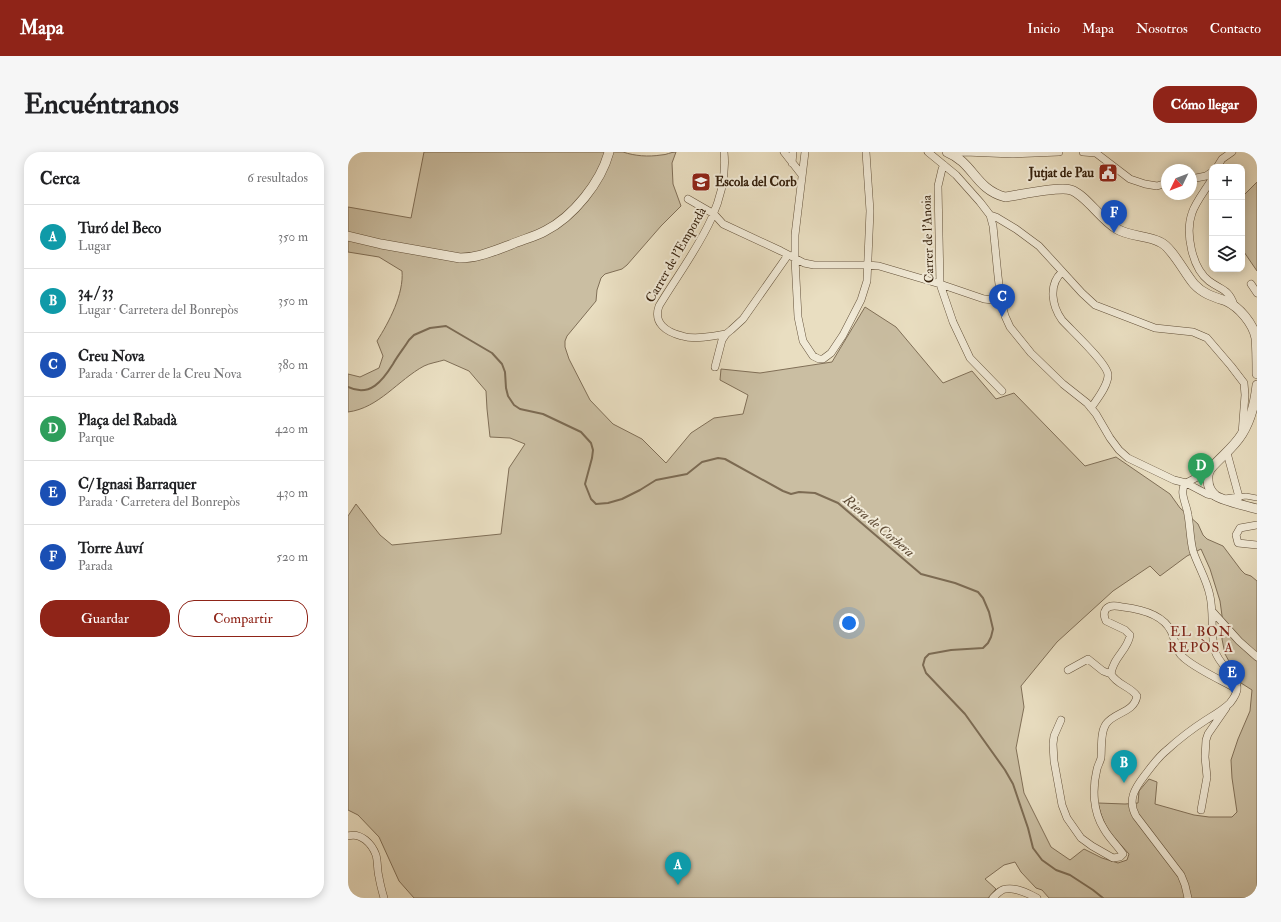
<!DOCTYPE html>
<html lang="es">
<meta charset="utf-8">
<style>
body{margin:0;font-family:"IM FELL Double Pica",serif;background:#f6f6f6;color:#202124}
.controls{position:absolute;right:12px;top:12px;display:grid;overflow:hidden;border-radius:8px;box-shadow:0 2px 10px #0003}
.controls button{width:36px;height:36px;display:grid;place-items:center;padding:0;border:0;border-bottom:1px solid #e0e0e0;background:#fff;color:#202124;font:20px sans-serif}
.compass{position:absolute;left:813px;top:12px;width:36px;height:36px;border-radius:50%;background:#fff;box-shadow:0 2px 10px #0003;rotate:227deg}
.you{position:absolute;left:501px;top:471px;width:14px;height:14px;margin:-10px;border:3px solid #fff;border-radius:50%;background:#1a73e8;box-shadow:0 0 0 6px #1a73e833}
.badge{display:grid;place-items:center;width:26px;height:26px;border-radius:50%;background:#8f2418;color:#fff;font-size:13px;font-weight:700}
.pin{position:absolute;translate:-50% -33px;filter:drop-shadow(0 1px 2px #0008)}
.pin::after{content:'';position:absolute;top:21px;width:14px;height:12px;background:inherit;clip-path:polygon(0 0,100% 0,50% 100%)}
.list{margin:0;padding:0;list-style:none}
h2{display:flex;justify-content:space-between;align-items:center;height:52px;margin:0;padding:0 16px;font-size:17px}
h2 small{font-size:13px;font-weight:400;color:#757577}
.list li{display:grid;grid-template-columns:26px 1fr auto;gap:12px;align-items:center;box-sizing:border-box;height:64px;padding:0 16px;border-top:1px solid #e0e0e0}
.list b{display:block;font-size:15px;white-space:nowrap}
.list p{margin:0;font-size:13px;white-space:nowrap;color:#757577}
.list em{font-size:13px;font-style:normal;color:#757577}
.actions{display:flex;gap:8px;padding:12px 16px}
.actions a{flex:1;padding:9px 0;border:1px solid #8f2418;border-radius:16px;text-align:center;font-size:14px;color:#8f2418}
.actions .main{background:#8f2418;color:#fff}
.icon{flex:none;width:22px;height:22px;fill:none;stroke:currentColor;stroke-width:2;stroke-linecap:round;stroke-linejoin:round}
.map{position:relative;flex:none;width:909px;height:746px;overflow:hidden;border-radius:16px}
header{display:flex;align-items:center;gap:24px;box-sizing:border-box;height:56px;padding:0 20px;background:#8f2418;color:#fff}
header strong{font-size:19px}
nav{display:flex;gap:22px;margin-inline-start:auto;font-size:14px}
.intro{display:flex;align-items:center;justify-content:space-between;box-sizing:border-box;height:96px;padding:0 24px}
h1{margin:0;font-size:28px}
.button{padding:10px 18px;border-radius:16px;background:#8f2418;color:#fff;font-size:14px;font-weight:700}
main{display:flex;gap:24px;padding:0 24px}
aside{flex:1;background:#fff;border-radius:16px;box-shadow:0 2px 10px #0003}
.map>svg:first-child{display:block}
.green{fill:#cabea2;stroke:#806f57;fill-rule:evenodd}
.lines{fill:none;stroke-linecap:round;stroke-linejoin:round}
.stream{stroke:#7c6b53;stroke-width:2}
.pedestrian-casing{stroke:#625039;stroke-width:6}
.minor-casing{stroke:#625039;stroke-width:8}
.tertiary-casing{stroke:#625039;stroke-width:10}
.pedestrian{stroke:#f1ead7;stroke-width:5}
.minor{stroke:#f1ead7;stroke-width:7}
.tertiary{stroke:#f1ead7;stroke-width:9}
.labels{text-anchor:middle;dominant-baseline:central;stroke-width:4;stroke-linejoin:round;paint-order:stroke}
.poi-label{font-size:13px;font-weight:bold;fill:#35200c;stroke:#f1ead7;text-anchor:end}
.street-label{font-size:13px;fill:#35200c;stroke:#f1ead7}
.water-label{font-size:14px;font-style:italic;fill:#5f4c36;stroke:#f1ead7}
.neighbourhood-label{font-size:14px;letter-spacing:1px;fill:#7a1f14;stroke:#f1ead7}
</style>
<header>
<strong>Mapa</strong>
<nav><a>Inicio</a><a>Mapa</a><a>Nosotros</a><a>Contacto</a></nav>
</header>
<div class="intro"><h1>Encuéntranos</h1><a class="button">Cómo llegar</a></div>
<main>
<aside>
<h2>Cerca<small>6 resultados</small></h2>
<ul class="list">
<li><span class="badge" style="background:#0f9aa8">A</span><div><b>Turó del Beco</b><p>Lugar</p></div><em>350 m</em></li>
<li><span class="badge" style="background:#0f9aa8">B</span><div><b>34 / 33</b><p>Lugar · Carretera del Bonrepòs</p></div><em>350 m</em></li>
<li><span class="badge" style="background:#1a4fb4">C</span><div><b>Creu Nova</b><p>Parada · Carrer de la Creu Nova</p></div><em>380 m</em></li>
<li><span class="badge" style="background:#2e9e5b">D</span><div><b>Plaça del Rabadà</b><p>Parque</p></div><em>420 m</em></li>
<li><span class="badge" style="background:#1a4fb4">E</span><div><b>C/ Ignasi Barraquer</b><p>Parada · Carretera del Bonrepòs</p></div><em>430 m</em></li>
<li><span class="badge" style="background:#1a4fb4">F</span><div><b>Torre Auví</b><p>Parada</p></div><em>520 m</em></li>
</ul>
<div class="actions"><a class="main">Guardar</a><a>Compartir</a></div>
</aside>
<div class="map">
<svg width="909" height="746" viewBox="0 0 909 746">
<rect width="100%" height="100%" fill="#e9dec1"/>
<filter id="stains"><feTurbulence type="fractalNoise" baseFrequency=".005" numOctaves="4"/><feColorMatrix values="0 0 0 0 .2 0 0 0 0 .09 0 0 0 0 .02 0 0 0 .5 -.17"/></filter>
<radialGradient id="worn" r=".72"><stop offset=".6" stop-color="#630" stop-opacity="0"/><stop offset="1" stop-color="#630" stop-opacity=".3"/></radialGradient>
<path class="green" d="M76,0h199c12,4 25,5 38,3 6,0 9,-3 15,-3l-4,11 1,21 8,22 -20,20 -34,39 -5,4 -17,5 -4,4 -4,12 -1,11 -29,35 -2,5v6l4,12 21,41 23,24 29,15 24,24 25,-30 23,-15 29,-4 5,-19 -28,-15 1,-11 39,4 72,-11 33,-55 31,20 47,56 29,-12 24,28 18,-6 71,73 31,-9 54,37 10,14 18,16 5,11 4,4 16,7 18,24 4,4 6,2 6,5v317h-208l-7,-8 -6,-2 -15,-16 -6,-10 -11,3 -19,14 11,10 -8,9h-574l-15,-17 -20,-44 -21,-22 -10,-5v-294l8,-12 24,31 12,10 109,-11 8,-66 16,-24 -15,-6 -20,-1 -3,-28 -1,-18 -17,-20 -25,-11c-6,2 -14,3 -20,6 -26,14 -45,42 -76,46v-38l12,3 19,-9 4,-12 -6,-15c12,-19 27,-47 25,-70l-23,-14 -31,-5v-45l63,11zM853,397l9,20 10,32 3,22 -1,16 3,15 16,29 11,7 -2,21 -12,28 -7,21 1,18 5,34 -5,5h-23l-15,-2 -39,-11 2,-22 -8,-3 -10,12 -1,12 -13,1 -27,-1c6,26 14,32 31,51l-2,6 -9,3 -16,-5 -18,-9 -14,11 -19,-13 -27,-54 -8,-45 8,-41 -3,-21 36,-44 56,-51 37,-25 10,10 27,-20z
M909,30v89l-15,-22v-52z"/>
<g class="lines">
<path class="stream" d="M0,235c22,11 35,-7 45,-23 5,-9 11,-16 16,-24l5,-5 16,-7 16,-2 46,27 10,11 3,8 1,16 2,8 6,9 6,4 23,5 38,18 10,11 2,7 -1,8 -7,26 6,15 5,5 12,-1 14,-4 18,-9 16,-10 31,-6 15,-12 16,-4 7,1 58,32 8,3 8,-2 16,1 23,10 83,71 34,9 23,9 5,6 6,14 4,17 -2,8 -3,6 -5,5 -32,2 -22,4 -4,4 -2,7 3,8 39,41 40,56 8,14 15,44 5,20 9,12 14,10 14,5 23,15 10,8"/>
<g class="pedestrian-casing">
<path id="pedestrian" d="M891,345l7,-1 11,2"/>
</g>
<g class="minor-casing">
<path id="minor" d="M376,0c6,58 -37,107 -65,154 -6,17 7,26 23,30 13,4 30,0 44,-2
M436,0l18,23
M457,0l-10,83v24l3,58 5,24 10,15 6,3h4l8,-6 12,-18 18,-35 6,-19 3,-70 -4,-59
M580,0l28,23 24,27 10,13 3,11 5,50 3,25 4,15 5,11 21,26 32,31 24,19 9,11 14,24 9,12 9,8 46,22 12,3 21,11 9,2
M735,0l13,1 34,26 15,5 12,2 10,-3
M603,1l14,-1 48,2 46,-2
M444,11l1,-11
M596,13l-2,4 -4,17 2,98 13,38 17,36 32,33
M869,15l5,-8 10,-7
M843,27l15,-3 6,-4
M864,27c-6,10 -17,24 -20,34 -7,20 0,55 17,68 12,9 20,8 25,24
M340,47l26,15 9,10 58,27 23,12 10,2h53l12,1 61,18 44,15 17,2
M642,63l6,2 20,12 23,17 43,47 13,12 60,23 38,4 14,6 24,28 13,17 1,12 -3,39
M714,120c-14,13 -10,34 0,48 9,10 46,44 46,55 0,11 -11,24 -17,33
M903,132l6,9
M367,215l7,-27 4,-6 5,-4 12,-11 45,-64
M877,347l14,-2 -12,-44
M909,373l-17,3 -4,7 2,8 19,2
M864,459l27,30 18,16
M720,518l20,-11 15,12 8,3
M713,568l-7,16 -1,8 1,17 8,44 5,13 14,20 11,8 21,12 7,-1 3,-3c-6,-9 -14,-16 -19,-25 -11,-17 -12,-40 -7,-60 1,-4 3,-7 4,-11 1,-11 -1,-25 5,-34 8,-12 28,-11 31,-28 -7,-10 -20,-11 -26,-22 2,-17 17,-24 19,-39l-5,-5 -19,-9c-2,-4 -3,-8 0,-12 4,-5 12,-3 17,-2 17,2 40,8 48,24 5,10 4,20 13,27 14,12 37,22 53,31
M853,658l6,-33 -2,-20 1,-17 2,-6 18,-26
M0,684c13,-4 24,8 28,19 2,7 1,15 3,22 1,7 3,14 5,21
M645,746c4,-4 8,-9 13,-9 10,-2 23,5 31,9
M840,746l-3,-13 -4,-10 -45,-59c-9,-16 -1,-28 9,-41 7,-9 13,-18 22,-25 12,-11 25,-21 39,-30 8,-5 17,-10 24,-17 4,-5 8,-11 7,-17 -1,-11 -18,-21 -22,-35 -5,-18 -1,-37 -5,-55 -3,-16 -12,-30 -17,-45 -3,-12 -3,-25 -5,-36 -1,-10 -10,-24 -2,-32l23,-12"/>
</g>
<g class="tertiary-casing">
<path id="tertiary" d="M599,0c27,11 28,37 58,45 15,-2 54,-11 66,-7 15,5 29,29 46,39 13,8 30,6 43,13 12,5 25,32 34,42 9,10 20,13 32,17 13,6 27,22 30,37 1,11 1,24 1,36
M0,84l33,8 79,14c18,0 33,-7 50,-13 11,-5 24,-8 35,-14 28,-14 56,-49 64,-79
M909,233c-2,17 -6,35 -15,49 -8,13 -19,21 -29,32 -4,4 -6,8 -5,14 0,6 3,12 8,16 8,5 31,10 41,13"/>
</g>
<use href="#pedestrian" class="pedestrian"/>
<use href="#minor" class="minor"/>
<use href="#tertiary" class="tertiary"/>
</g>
<defs>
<g id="civic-square" transform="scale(1)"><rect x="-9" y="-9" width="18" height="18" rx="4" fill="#8f2418" stroke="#f1ead7"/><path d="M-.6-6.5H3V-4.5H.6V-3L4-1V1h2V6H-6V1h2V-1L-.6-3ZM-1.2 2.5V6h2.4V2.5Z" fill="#fff"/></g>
<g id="school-square" transform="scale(1)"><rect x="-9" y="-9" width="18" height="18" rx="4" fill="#8f2418" stroke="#f1ead7"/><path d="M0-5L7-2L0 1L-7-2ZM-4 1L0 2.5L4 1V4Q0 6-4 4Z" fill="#fff"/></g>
</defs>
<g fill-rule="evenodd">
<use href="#civic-square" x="760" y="21"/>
<use href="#school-square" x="353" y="30"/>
</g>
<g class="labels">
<g class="poi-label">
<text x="746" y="21">Jutjat de Pau</text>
<text x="367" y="30" text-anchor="start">Escola del Corb</text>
</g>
<g class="street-label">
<text transform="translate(580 87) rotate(-92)">Carrer de l'Anoia</text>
<text transform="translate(328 103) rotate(-60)">Carrer de l'Empordà</text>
</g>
<g class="water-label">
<text transform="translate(531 374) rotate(40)">Riera de Corbera</text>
</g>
<g class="neighbourhood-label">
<text x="853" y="479">EL BON<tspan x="853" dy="16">REPÒS A</tspan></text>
</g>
</g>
<rect width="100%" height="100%" filter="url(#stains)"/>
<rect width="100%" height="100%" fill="url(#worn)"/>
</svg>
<div class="controls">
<button>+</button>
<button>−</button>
<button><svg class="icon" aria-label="layers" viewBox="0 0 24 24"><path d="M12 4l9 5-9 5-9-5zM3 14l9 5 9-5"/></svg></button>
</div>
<svg class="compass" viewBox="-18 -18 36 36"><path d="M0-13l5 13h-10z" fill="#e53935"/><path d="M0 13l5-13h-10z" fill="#757577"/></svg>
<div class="you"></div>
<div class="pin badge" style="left:330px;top:733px;background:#0f9aa8">A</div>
<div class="pin badge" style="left:776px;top:631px;background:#0f9aa8">B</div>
<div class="pin badge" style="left:654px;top:165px;background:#1a4fb4">C</div>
<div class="pin badge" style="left:853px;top:334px;background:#2e9e5b">D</div>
<div class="pin badge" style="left:884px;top:541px;background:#1a4fb4">E</div>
<div class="pin badge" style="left:766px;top:81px;background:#1a4fb4">F</div>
</div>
</main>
